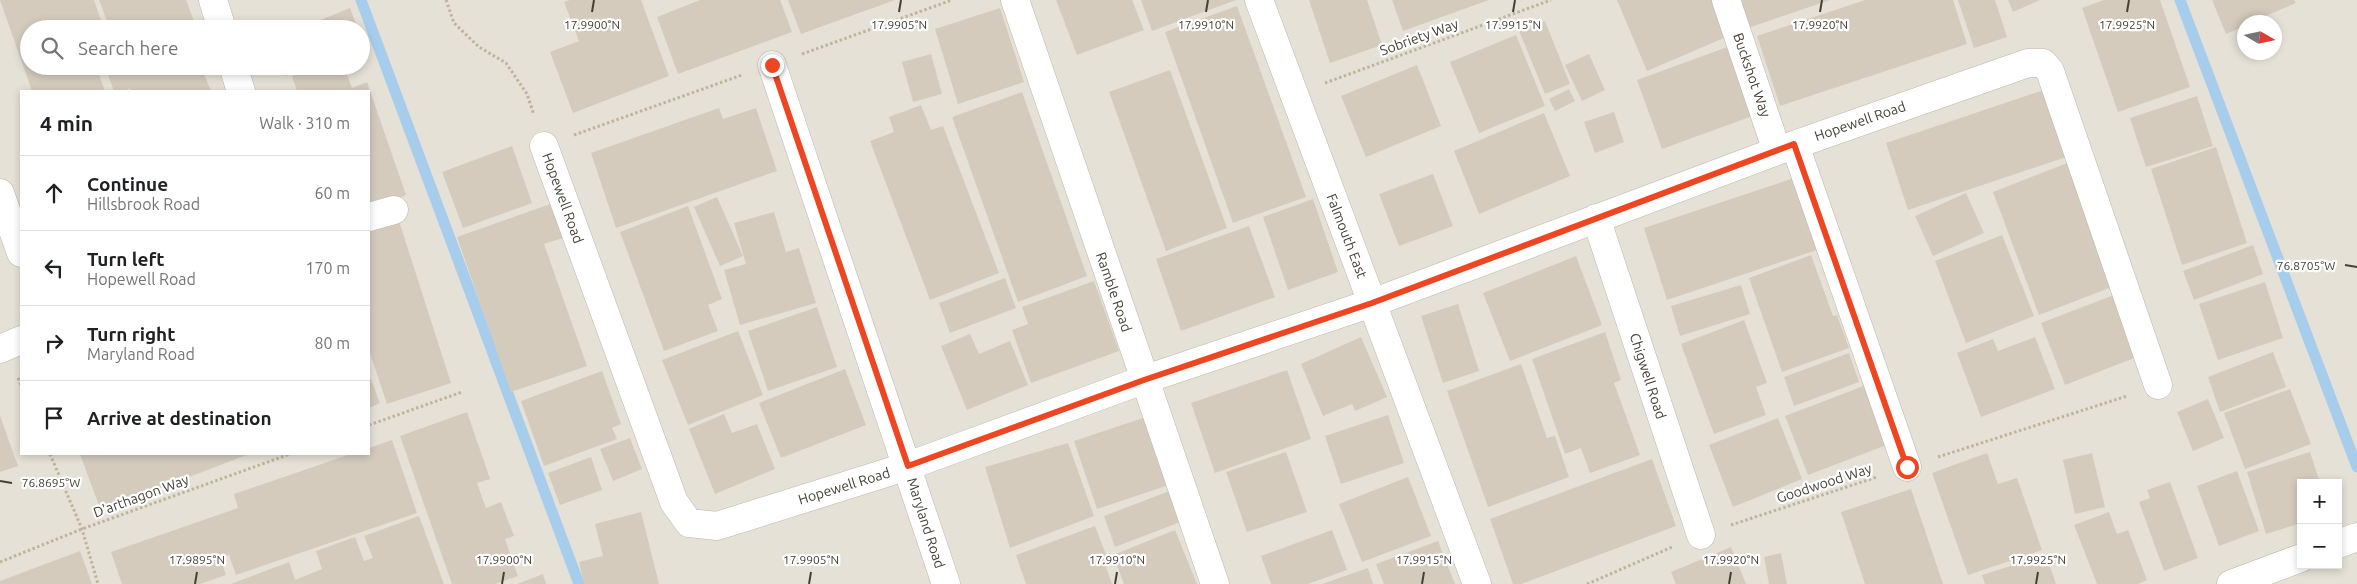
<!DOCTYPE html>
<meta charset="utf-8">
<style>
body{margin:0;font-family:Ubuntu,sans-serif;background:#f6f6f6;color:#202124}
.controls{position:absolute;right:15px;bottom:15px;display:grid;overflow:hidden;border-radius:0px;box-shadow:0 2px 8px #0003}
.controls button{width:45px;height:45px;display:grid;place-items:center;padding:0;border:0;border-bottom:1px solid #e0e0e0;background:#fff;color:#202124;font:25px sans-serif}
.compass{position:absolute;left:2237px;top:15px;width:45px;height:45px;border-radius:50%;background:#fff;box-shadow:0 2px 8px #0003;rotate:99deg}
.stop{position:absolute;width:15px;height:15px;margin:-11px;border:4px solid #ee4622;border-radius:50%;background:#fff}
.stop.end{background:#ee4622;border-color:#fff;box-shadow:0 1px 5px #0008}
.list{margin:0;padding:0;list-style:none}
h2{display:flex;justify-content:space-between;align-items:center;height:65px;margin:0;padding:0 20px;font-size:21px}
h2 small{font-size:16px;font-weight:400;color:#757577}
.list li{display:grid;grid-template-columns:32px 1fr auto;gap:15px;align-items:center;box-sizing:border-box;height:75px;padding:0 20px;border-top:1px solid #e0e0e0}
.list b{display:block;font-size:19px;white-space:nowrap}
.list p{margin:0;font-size:16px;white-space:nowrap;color:#757577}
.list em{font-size:16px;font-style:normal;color:#757577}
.icon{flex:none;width:28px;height:28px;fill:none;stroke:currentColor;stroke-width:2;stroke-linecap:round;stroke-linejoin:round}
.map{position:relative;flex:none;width:2357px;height:584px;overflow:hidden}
.search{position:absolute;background:#fff;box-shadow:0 2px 8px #0003;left:20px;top:20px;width:350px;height:55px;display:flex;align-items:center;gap:12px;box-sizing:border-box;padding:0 18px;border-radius:28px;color:#757577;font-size:19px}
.panel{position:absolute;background:#fff;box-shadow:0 2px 8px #0003;left:20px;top:90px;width:350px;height:365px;border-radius:0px}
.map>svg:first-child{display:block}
.residential{fill:#e6e1d6;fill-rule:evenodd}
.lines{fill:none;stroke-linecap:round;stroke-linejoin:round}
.stream{stroke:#a6ceec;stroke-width:11}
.building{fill:#d4cbbd}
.minor-casing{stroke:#beb7aa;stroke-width:29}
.path{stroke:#bfb39c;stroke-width:3;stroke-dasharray:2.5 2.5;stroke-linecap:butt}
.minor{stroke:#fff;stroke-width:28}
.route{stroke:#ee4622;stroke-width:6}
.ticks{fill:none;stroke:#454036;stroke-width:2}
.labels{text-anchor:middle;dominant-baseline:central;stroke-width:4.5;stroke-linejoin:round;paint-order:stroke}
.street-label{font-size:14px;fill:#454036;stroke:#fff}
.ticks-label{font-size:12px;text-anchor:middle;fill:#454036;stroke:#fff;stroke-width:4.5;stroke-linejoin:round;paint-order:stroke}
</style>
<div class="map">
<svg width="2357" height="584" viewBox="0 0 2357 584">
<rect width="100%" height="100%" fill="#f3efe7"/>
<path class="residential" d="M0,0h2357v584h-2357zM2244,22h30v30h-30zM29,29h332v37h-332zM21,91h348v363h-348zM2301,483h37v82h-37z"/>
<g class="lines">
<path class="stream" d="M361,0l218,584
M2180,0l177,467"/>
</g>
<path class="building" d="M0,0h94l10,29h-75v37h67l9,25h-73z
M99,0h87l11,29h-87z
M570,0h71l28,76 -96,37 -23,-61 29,-11 -15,-39z
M700,0h80l12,32 -114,42 -21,-57z
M788,0h107l-94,34z
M1056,0h76l12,30 -67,25z
M1141,0h95l-84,31z
M1309,0h58l15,45 -52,18z
M1392,0h97l-86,31z
M1617,0h101l15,34 -86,37z
M1739,0h91l-82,28z
M1865,0h88l14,44 -187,62 -23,-70z
M1958,0h37l12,37 -33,11z
M2008,0h32l-27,12z
M2104,0h56l30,87 -72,25 -36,-104z
M2212,0h82l2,3 -45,19h-7v4l-18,8z
M1237,6l69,191 -73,26 -68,-191z
M350,8l8,21h-59z
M1000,8l24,74 -66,22 -23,-75z
M1545,21l25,63 -25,10 -26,-63z
M1516,35l29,71 -66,27 -29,-71z
M1733,45l25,69 -96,35 -25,-69z
M931,54l11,40 -29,8 -11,-40z
M1589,54l16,36 -23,11 -17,-36z
M1417,65l24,61 -75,31 -25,-61z
M115,66h86l10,25h-80l-1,-3 -5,3h-11l-8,-21z
M282,66h28l-24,10z
M321,66h23l8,22 15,-6 39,113 -37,14v-118h-72l-5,-15z
M1170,70l57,158 -61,23 -57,-159z
M1569,89l6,12 -20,10 -6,-12z
M2047,89l22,67 -161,54 -22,-67z
M1022,92l65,184 -69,26 -66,-185z
M2197,96l16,50 -67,21 -16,-49z
M921,105l10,25 12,-4 56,147 -69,27 -60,-159 24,-9 -5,-15z
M719,108l4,11 33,-11 21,63 -161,57 -25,-75z
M1614,112l10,30 -29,11 -11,-31z
M1544,113l26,63 -91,38 -25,-63z
M512,146l20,57 -69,25 -21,-56z
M2216,147l31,96 -65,22 -31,-96z
M2070,162l47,123 -78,30 -46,-123z
M1433,174l20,52 -54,20 -20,-52z
M1797,177l23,72 -153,51 -23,-72z
M1966,193l18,40 -51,23 -18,-40z
M717,197l26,59 -23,10 -26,-59z
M1313,199l25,73 -50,18 -25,-73z
M550,204l13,34 -19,6 43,122 -76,26 -54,-155z
M688,206l34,93 -14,6 10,26 -54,20 -44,-119z
M774,212l12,40 13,-4 17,55 -76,22 -16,-55 22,-6 -12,-41z
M399,221l52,162 -64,21 -18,-54v-119z
M1249,226l26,71 -94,34 -25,-72z
M2002,235l32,81 -68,27 -31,-82z
M2253,245l10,29 -69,26 -11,-29z
M1811,255l22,61 4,-1 12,33 -67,24 -33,-94z
M1576,256l26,69 -92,36 -27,-68z
M1005,278l11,30 -66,25 -11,-30z
M1094,281l25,70 -88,32 -19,-53 16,-6 -6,-17z
M2265,282l18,56 -65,22 -19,-56z
M1741,285l9,29 -70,22 -9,-30z
M2119,293l23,62 -77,30 -24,-62z
M1458,304l21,67 -36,12 -22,-67z
M817,307l20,60 -69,24 -20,-60z
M1744,320l23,63 -11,4 10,28 -52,19 -33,-90z
M738,331l25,64 -75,30 -26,-65z
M1605,332l16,48 -7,3 26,72 -50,18 -9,-25 -16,6 -33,-95z
M970,334l9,20 31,-13 18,44 -61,25 -26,-64z
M1361,337l26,60 -32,14 -3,-7 -29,12 -22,-52z
M2035,337l20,52 -74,28 -24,-64 36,-14 5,12z
M2273,352l13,35 -66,25 -12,-35z
M1849,353l10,29 -65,24 -10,-29z
M1521,364l26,74 8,-2 14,41 -81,30 -41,-116z
M845,369l21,56 -85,33 -22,-55z
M1287,370l24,69 -96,34 -24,-70z
M602,371l19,53 -9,4 5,11 -73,27 -23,-65z
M369,374l11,29 -11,5z
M1869,384l23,59 -84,32 -23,-59z
M2290,389l21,55 -66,25 -21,-56z
M2208,399l16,39 -31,13 -16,-39z
M467,412l23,67 -13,4 9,25 15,-6 13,34 -9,3 13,37 -23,8h-43l-52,-148z
M724,414l8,19 25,-9 18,45 -60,25 -26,-65z
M1388,415l16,48 -63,21 -16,-48z
M0,416l18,50 -18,6z
M1149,416l23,68 -75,25 -23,-68z
M1778,418l24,61 -69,28 -24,-62z
M630,438l12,31 -29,12 -13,-32z
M392,440l25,73 -181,62 -7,-20 -9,3 6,17 -26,9h-78l-11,-32 127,-44 -4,-14 117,-40h18v-6z
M1068,443l26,73 -84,32 -25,-81z
M1286,452l21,60 -60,20 -21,-60z
M2310,452l10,31h-19v40l-35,11 -19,-62z
M1987,453l11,31 19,-6 25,72 -74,25 -36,-102z
M2092,453l13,54 -30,7 -12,-54z
M80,454h169l-148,57z
M591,457l11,33 -42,15 -12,-32z
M1652,459l24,67 -155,58h-8l-23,-65z
M2237,471l22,60 -40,15 -22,-60z
M1408,477l23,59 -69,26 -23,-58z
M2170,482l28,76 -34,13 -25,-69 11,-4 -3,-8z
M1911,489l32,95h-78l-24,-72z
M1172,490l11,31 -68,26 -11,-31z
M641,512l18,72h-75l-5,-22 24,-6 -8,-32z
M2109,512l8,22 11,-4 19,50 -9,4h-41l-23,-59z
M419,516l25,68h-213l58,-22 6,18 27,-11 -6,-18 39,-14 9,24 9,-3 -9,-22z
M1095,526l15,39 -4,2 6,17h-86l-10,-29z
M1175,530l22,54h-73l-11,-29z
M1332,530l15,40 -39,14h-37l-10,-28z
M1438,541l17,43h-71l-8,-20z
M1731,547l15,37h-70l-5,-12z
M80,551l12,33h-92v-3z
M1781,553l6,31h-18l-5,-27z
M2046,555l10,29h-71l-3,-9z
M1368,568l5,16h-51z
M543,574l3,10h-29z"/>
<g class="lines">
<g class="minor-casing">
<path id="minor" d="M213,0l9,29
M1015,0l200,584
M1259,0l218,584
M1726,0l51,151
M772,65l174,519
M233,66l8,25
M1795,145l112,322
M544,146l130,356 15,21 28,3 191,-60 235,-86 229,-77 405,-152 251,-88h15l7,8 108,314
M0,193l21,60
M369,217l25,-7
M1596,218l105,317
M0,349l21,-9
M2338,544l19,-7
M2231,584l70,-26"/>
</g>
<path class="path" d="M446,0l8,23 25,24 27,16 21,31 7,21
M802,54l150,-54
M1325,83l226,-83
M574,135l168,-60
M18,378l3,7
M369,425l93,-33
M50,454l32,75 16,55
M1938,457l189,-61
M1731,525l146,-48
M0,562l82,-33 208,-75
M1587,584l85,-37"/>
<use href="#minor" class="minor"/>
</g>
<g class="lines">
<path class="route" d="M772,65l136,401 236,-86 228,-77 422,-159 113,323"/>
</g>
<path class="ticks" d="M592,12l2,-12M899,12l2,-12M1206,12l2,-12M1513,12l2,-12M1820,12l2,-12M2127,12l2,-12M2345,265l12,2M0,481l12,2M195,584l2,-12M502,584l2,-12M809,584l2,-12M1115,584l2,-12M1422,584l2,-12M1729,584l2,-12M2036,584l2,-12"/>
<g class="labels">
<g class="street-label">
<text transform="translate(1419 37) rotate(-20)">Sobriety Way</text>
<text transform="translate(1752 75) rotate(71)">Buckshot Way</text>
<text transform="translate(1860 121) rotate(-19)">Hopewell Road</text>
<text transform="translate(563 198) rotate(70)">Hopewell Road</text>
<text transform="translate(1347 236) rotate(69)">Falmouth East</text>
<text transform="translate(1114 292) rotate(71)">Ramble Road</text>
<text transform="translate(1648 376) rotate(72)">Chigwell Road</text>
<text transform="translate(1824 483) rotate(-18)">Goodwood Way</text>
<text transform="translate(844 486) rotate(-17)">Hopewell Road</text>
<text transform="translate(141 496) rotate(-20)">D'arthagon Way</text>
<text transform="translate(926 523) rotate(72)">Maryland Road</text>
</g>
</g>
<g class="ticks-label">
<text x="592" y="29">17.9900°N</text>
<text x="899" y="29">17.9905°N</text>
<text x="1206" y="29">17.9910°N</text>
<text x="1820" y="29">17.9920°N</text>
<text x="2127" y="29">17.9925°N</text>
<text x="1513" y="29">17.9915°N</text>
<text x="2306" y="270">76.8705°W</text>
<text x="51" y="487">76.8695°W</text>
<text x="197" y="564">17.9895°N</text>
<text x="504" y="564">17.9900°N</text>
<text x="811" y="564">17.9905°N</text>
<text x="1117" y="564">17.9910°N</text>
<text x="1424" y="564">17.9915°N</text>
<text x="1731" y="564">17.9920°N</text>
<text x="2038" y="564">17.9925°N</text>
</g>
</svg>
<div class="controls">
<button>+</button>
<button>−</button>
</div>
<svg class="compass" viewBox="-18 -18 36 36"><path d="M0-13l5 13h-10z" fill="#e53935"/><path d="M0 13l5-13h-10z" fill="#757577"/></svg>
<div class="stop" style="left:1907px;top:467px"></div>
<div class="stop end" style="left:772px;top:65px"></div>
<div class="search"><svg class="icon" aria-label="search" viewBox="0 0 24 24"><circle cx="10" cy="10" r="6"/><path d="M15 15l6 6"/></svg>Search here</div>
<section class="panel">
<h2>4 min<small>Walk · 310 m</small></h2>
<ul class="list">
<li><svg class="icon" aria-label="ahead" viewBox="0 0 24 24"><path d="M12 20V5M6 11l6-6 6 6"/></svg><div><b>Continue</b><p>Hillsbrook Road</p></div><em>60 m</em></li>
<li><svg class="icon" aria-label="left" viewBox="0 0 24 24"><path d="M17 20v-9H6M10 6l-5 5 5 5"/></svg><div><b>Turn left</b><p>Hopewell Road</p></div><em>170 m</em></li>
<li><svg class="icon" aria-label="right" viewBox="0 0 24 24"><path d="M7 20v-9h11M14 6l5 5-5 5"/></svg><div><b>Turn right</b><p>Maryland Road</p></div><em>80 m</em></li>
<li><svg class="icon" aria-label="arrive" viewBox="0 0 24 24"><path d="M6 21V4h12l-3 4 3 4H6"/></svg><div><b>Arrive at destination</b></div></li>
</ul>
</section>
</div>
